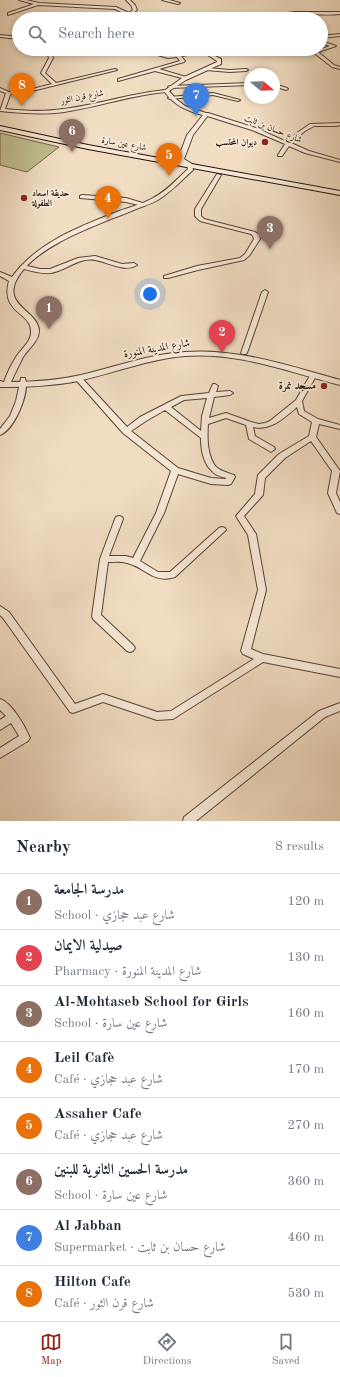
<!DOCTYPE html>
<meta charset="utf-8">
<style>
body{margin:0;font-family:"Old Standard TT",Amiri,serif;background:#f6f6f7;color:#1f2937}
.compass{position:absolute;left:244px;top:68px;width:36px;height:36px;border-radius:50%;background:#fff;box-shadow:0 2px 6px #0003;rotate:109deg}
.you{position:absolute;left:150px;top:294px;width:14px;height:14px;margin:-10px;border:3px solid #fff;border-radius:50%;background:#1a73e8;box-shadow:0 0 0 6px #1a73e833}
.badge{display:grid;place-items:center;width:26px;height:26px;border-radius:50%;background:#8f2418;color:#fff;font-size:13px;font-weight:700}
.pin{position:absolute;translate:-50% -33px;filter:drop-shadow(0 1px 2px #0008)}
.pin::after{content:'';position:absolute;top:21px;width:14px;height:12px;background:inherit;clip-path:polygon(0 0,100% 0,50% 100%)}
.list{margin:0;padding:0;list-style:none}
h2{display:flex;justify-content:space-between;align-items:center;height:52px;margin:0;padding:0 16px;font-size:17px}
h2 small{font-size:13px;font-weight:400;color:#747a83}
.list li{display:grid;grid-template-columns:26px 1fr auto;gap:12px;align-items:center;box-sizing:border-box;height:56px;padding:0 16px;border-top:1px solid #e0e1e3}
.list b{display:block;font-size:15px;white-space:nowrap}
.list p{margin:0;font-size:13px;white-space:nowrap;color:#747a83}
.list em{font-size:13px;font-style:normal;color:#747a83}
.icon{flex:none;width:22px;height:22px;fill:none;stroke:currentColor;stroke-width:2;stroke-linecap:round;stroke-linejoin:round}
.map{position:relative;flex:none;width:340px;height:821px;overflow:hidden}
.search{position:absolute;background:#fff;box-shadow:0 2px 6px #0003;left:12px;right:12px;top:12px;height:44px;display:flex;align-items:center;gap:10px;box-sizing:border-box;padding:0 14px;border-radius:22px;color:#747a83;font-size:15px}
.sheet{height:500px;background:#fff}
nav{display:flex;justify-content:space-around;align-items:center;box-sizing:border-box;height:56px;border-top:1px solid #e0e1e3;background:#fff;font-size:11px;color:#747a83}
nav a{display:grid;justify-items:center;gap:2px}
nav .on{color:#8f2418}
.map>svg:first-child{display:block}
.green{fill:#bfbf90;stroke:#73674b}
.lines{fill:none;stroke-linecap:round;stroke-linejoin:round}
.minor-casing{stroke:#5a4235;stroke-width:2}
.tertiary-casing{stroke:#5a4235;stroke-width:2}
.secondary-casing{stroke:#270f06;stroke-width:2}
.minor{fill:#f6e9d7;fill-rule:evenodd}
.tertiary{fill:#f6e9d7;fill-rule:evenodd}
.secondary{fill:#f6e9d7;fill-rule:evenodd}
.poi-dot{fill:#8f2418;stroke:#f6e9d7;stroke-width:1.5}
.labels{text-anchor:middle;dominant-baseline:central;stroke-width:4;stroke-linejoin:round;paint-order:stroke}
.far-street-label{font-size:9px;fill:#270f06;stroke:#f6e9d7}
.far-poi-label{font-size:9px;font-weight:bold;fill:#270f06;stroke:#f6e9d7;text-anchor:end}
.street-label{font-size:11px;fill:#270f06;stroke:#f6e9d7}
.poi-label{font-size:11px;font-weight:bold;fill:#270f06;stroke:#f6e9d7;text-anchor:end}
</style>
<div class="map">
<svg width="340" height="821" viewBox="0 0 340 821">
<rect width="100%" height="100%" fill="#f1ddc2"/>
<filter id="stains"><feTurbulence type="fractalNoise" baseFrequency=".005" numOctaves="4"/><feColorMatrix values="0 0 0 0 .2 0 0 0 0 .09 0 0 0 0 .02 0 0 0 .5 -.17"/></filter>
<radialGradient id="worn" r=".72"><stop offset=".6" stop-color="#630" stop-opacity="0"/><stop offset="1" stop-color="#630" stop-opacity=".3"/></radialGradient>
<path class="green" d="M0,133l59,14 -32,25 -27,-7z"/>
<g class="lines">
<g class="minor-casing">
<path id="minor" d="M19,0h7l13,3 77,4 13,6 4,-3 -2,-5 -5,-5h4l5,5 2,5 -5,4v2c-4,0 -5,3 -10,3l5,-4 -12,-6 -77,-4 -30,10v-2l26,-9z
M162,0h7l11,3 -2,1z
M0,35l19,2v2l-19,-2z
M321,41l15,5 -18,6 16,13 6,2v2l-8,-2 -19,-15 17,-6 -9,-3z
M46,49h4l3,9 -8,15 11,10 59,-14 2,1 -85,21 -19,2 -3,2 -5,14c19,2 39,3 58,0 35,-4 68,-16 103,-19l2,1 -2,1c-35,3 -68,15 -102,20 -21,3 -43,1 -64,-1l6,-18 -6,-2v-3l9,4 23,-3 20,-5 -11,-11 8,-15z
M137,49h6l25,7 37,-5 2,1 -26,4 4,5 -1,1 -25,7 27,8v2l-31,-8 -37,10v-2l62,-18 -3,-4 -9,1z
M207,68l23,2 16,-1 2,1 -2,1 -16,1 -24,-2 -1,-1z
M250,83v2l-80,3 -2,-1 2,-1z
M274,84l13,4 1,1 -2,1 -12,-4z
M213,93l27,7 -2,1 -25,-6 -43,4 -2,-1 2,-1z
M204,113h4l48,15 31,14 10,-9 13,-9 30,-1v2l-4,1h-22l-9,5 -14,12 18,8 31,9v2l-35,-9 -16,-7 -7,10h-4v-1l7,-11 -33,-14 -48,-15z
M217,174l4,1 -20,34v7l3,3 51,13 4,3 1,4 -11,17 -5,4 -46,10 -30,8h-4v-2l33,-10 43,-8 5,-4 9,-15 -1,-3 -2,-2 -51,-13 -5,-5v-7z
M82,195l44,3 20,6 -3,2 -17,-4 -46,-4v-2z
M95,256l27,8 12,-1 3,2c-12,8 -29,-3 -42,-5 -16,-3 -28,10 -44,13 -10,1 -20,-2 -30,-5l-1,-1 3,-2 17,4h10l28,-11z
M265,290l3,2 -21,61 -1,1h-4l-1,-1 21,-61z
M311,374h4l1,2 -14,25 2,10 14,8 22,6v4l-21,-5 -3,13 24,34 -4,22 4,9v12l-3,-1 -9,-20 4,-22 -21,-30 -26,17 -20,20 -2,17 -19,21 12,18 10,56 -15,59 12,5 77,15v8l-77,-15 -90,57 -16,1 -54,-18 -30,11 -3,-1 -67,-94 -3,-3v-9l9,6 66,92 28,-10 54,18 14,-1 83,-52 -11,-5 -2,-3 17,-61 -10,-55 -12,-19 19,-22 3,-19 21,-21 30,-18 3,-14 -13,-8 -2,-7c-13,11 -26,24 -44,20l2,9 19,11 1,2 -4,3 -22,-13 -3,-14 -20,-7 -18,6c-1,13 -1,32 8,43 5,4 12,6 18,8l1,2 -4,7 -3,1 -17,-1 -33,-10 -14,39 -24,48 18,11h12l49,-44 3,-1 3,1 1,2 -51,47c-22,7 -30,-10 -48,-14 -6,-2 -13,-1 -19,-1l-7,53 32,30 2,3 -2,3 -3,1 -3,-1 -34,-32 -1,-3 8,-57 15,-40 1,-2 3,-1 3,1 1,2 -14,37h17l7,2 23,-45 15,-42 -48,-38 -47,-53 -1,-2 1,-2h4l47,51 13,-10 41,-21 28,-3 4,-9h2l3,2 -2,6 14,-1 3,2 -3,2 -16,2 -5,21 17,-5 25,9 8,2 6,-1 5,-2 26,-21zM207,398l-5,18 -1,15 -30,-24 13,-7zM165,410l36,28c0,11 2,25 11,33 3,4 10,6 14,7v1l-15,-1 -33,-10 -47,-37 15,-10z
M21,378h4c5,15 -11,52 -25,57v-6l10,-13 6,-15z
M0,699c12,4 25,27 30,39l-2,3 -28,17v-10l19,-12 -8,-13 -11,7v-10l6,-4 -6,-6z
M340,703v8l-15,6 -129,104h-13l1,-4 135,-106z"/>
</g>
<g class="tertiary-casing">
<path id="tertiary" d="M294,12h46v2c-16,2 -32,-1 -48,0 -7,1 -14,5 -21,5l5,-4z
M340,34v2l-19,2v-2z
M214,49h9l-14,4 12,6v5l-35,16 -17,11 7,8 9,7 24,8 -16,21 -9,24 8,5 1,6c-11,10 -22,22 -35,30 -7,4 -15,6 -22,9 -35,15 -100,35 -119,70 -15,27 22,32 22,52 0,10 -11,18 -16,26 -4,8 -8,16 -12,25 23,0 47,-2 70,-7 35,-8 68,-21 104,-23 53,-4 105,14 155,28v5c-51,-13 -101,-33 -155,-29 -36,3 -71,17 -107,25 -25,5 -52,6 -78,6v-6l4,1c3,-9 7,-17 12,-25 5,-8 16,-16 15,-26 0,-19 -31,-18 -22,-50l-9,-5v-4l12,5c25,-35 69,-51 107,-66 11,-4 24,-7 34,-13 14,-7 24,-19 35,-29l-1,-3 -6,-3 -3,-4 9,-24 16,-20c-17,-4 -29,-10 -39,-24l18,-13 35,-16v-1l-14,-9z"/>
</g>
<g class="secondary-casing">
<path id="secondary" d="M0,126l88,19 252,46v4l-252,-46 -88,-19z"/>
</g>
<use href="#minor" class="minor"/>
<use href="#tertiary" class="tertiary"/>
<use href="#secondary" class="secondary"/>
</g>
<g class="poi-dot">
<circle cx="265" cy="142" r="4"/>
<circle cx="24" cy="198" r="4"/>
<circle cx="324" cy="386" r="4"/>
</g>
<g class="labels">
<g class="far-street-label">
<text transform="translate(82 97) rotate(-11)">شارع قرن الثور</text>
<text transform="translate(273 129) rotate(22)">شارع حسان بن ثابت</text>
<text transform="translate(124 144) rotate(10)">شارع عين سارة</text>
</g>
<g class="far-poi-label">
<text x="257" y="142">ديوان المحتسب</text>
<text x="32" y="193" text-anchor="start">حديقة اسعاد<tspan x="32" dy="10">الطفولة</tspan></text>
</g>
<g class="street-label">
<text transform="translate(157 349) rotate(-10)">شارع المدينة المنورة</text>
</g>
<g class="poi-label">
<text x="316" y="386">مسجد نمرة</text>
</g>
</g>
<rect width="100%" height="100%" filter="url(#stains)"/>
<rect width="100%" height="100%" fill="url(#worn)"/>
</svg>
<svg class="compass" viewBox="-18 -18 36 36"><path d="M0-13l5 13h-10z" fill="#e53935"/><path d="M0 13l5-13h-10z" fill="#747a83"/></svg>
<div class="you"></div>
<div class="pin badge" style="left:49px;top:329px;background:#8d6e63">1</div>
<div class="pin badge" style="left:222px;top:353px;background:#e0444e">2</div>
<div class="pin badge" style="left:270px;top:249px;background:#8d6e63">3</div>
<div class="pin badge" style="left:108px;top:219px;background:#e8710a">4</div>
<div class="pin badge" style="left:169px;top:176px;background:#e8710a">5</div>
<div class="pin badge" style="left:72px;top:152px;background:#8d6e63">6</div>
<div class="pin badge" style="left:196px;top:116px;background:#3f7fe0">7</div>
<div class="pin badge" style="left:22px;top:106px;background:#e8710a">8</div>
<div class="search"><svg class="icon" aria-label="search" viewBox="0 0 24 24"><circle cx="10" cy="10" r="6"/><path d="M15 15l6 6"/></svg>Search here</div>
</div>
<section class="sheet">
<h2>Nearby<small>8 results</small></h2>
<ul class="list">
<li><span class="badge" style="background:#8d6e63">1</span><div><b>مدرسة الجامعة</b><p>School · شارع عبد حجازي</p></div><em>120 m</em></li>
<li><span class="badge" style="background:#e0444e">2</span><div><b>صيدلية الايمان</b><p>Pharmacy · شارع المدينة المنورة</p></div><em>130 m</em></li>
<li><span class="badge" style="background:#8d6e63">3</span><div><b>Al-Mohtaseb School for Girls</b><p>School · شارع عين سارة</p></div><em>160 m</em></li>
<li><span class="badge" style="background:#e8710a">4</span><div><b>Leil Cafè</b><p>Café · شارع عبد حجازي</p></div><em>170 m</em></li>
<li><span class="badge" style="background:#e8710a">5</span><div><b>Assaher Cafe</b><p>Café · شارع عبد حجازي</p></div><em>270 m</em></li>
<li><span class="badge" style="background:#8d6e63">6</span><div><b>مدرسة الحسين الثانوية للبنين</b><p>School · شارع عين سارة</p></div><em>360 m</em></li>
<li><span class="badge" style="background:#3f7fe0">7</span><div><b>Al Jabban</b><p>Supermarket · شارع حسان بن ثابت</p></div><em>460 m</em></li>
<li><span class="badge" style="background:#e8710a">8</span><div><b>Hilton Cafe</b><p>Café · شارع قرن الثور</p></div><em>530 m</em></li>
</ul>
</section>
<nav>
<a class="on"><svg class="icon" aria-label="map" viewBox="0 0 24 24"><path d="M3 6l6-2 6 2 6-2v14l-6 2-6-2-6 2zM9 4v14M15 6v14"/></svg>Map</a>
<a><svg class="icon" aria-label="directions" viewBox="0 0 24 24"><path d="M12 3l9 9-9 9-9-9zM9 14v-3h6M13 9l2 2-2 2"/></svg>Directions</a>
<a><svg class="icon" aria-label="saved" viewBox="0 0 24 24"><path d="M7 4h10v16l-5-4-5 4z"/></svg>Saved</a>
</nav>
